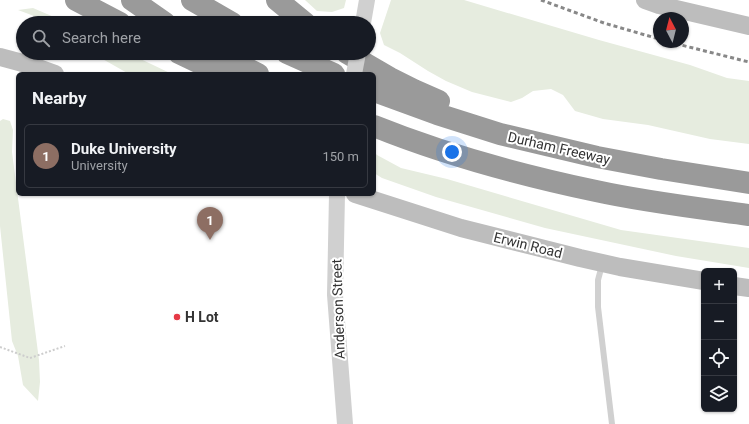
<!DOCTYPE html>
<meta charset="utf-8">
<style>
body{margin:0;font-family:Roboto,sans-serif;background:#242831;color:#f1f3f6}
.controls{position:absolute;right:12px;bottom:12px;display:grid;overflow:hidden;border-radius:6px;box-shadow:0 1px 3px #0004}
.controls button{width:36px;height:36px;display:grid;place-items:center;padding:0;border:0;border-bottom:1px solid #363941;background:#171b24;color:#f1f3f6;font:20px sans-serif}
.compass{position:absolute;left:653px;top:12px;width:36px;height:36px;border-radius:50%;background:#171b24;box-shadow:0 1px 3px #0004;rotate:353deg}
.you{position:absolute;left:452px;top:152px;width:14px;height:14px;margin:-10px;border:3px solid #fff;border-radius:50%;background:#1a73e8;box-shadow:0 0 0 6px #1a73e833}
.badge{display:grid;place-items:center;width:26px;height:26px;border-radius:50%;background:#b45309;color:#fff;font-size:13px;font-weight:700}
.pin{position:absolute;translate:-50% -33px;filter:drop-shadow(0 1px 2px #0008)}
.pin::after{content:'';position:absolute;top:21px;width:14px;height:12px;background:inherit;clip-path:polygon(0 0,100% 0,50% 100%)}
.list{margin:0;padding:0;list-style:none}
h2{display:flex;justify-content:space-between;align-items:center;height:52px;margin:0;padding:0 16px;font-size:17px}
h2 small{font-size:13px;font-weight:400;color:#9ea1a6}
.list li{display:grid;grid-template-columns:26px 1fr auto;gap:12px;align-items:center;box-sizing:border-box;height:64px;margin:0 8px 8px;padding:0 8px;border:1px solid #363941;border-radius:6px}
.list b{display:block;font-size:15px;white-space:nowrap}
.list p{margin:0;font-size:13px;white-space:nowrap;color:#9ea1a6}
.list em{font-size:13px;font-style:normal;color:#9ea1a6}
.icon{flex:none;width:22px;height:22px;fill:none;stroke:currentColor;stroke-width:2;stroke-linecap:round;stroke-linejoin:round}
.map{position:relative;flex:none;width:749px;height:424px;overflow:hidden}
.search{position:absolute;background:#171b24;box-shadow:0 1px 3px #0004;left:16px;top:16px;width:360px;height:44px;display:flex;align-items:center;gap:10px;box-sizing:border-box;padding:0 14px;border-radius:22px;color:#9ea1a6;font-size:15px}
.panel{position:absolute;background:#171b24;box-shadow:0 1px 3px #0004;left:16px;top:72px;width:360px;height:124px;border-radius:6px}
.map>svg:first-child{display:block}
.green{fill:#e6ecdf}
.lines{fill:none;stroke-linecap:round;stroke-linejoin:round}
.path{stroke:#cdcdcd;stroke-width:2;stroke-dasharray:2 2;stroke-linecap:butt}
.service{stroke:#d0d0d0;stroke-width:6}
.tertiary{stroke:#d0d0d0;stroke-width:16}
.secondary{stroke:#bdbdbd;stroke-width:18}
.motorway{stroke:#9a9a9a;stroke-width:22}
.rail{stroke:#888;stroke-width:3;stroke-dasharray:4 3;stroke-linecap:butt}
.tertiary-bridge{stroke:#d0d0d0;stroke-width:16}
.poi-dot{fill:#e63946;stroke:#fff;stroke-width:1.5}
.labels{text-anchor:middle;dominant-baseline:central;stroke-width:4;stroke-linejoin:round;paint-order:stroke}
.street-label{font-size:14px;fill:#333;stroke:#fff}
.poi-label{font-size:14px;font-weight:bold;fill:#333;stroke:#fff;text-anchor:start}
</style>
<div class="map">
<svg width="749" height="424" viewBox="0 0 749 424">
<rect width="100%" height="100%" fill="#fff"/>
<path class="green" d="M305,0h41l-2,8 -12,4 -15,-1z
M391,0h73l135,40 91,25 37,13 22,3v63l-39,-5 -62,-14 -45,-6 -28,-8 -12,-16 -12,-6 -18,2 -11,7 -11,4 -39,-10 -26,-11 -18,-10 -28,-18 -16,-8 -4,-12z
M33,8l35,15h-23l-11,-7 -16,-6z
M92,53h36l44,21h-43z
M3,119l7,2 3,9 -1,22 27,208 1,22 -2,19 -15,-16 -5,-29 -6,-15 -12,-115v-105z
M374,152l3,3 24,13 46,11 174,51 128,18v20l-73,-12 -131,-28 -109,-31 -54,-19 -8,-5z"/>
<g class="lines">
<path class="path" d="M0,347l30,11 35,-12"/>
<path class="service" d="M602,265l-4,15v27l14,117"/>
<path class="tertiary" d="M363,23l4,-23
M337,194l-2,101 10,129"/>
<path class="secondary" d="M645,0l14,5 90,21
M0,57l30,8 25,9
M355,194l106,34 119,30 40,9 84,14
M734,286l15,2"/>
<path class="motorway" d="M76,0l44,23
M132,0l33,23
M192,0l40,23
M277,0l28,23
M179,53l44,21
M216,53l42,21
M287,53l47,21
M347,53l43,25 24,12 25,11
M374,91l63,23 63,20 97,23 64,12 88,14
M374,126c72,29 146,49 222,65 50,11 102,17 153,24"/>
<path class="rail" d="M541,0l63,23 55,16
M669,42l80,20"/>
<path class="tertiary-bridge" d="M354,74l4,-21"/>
</g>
<circle class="poi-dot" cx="177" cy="317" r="4"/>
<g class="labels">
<g class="street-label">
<text transform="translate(559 148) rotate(13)">Durham Freeway</text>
<text transform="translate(528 245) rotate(14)">Erwin Road</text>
<text transform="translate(338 309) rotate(-92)">Anderson Street</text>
</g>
<g class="poi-label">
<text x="185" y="317">H Lot</text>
</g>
</g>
</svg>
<div class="controls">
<button>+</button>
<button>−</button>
<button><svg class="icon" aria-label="locate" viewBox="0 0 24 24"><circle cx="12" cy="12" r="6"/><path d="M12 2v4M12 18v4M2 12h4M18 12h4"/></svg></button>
<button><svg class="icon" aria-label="layers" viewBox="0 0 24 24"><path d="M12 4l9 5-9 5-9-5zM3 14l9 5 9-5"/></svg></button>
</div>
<svg class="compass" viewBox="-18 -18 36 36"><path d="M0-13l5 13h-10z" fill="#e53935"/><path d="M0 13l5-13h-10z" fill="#9ea1a6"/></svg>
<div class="you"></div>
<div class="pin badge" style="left:210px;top:240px;background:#8d6e63">1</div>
<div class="search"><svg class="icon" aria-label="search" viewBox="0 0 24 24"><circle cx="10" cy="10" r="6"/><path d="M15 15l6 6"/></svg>Search here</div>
<section class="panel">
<h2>Nearby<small></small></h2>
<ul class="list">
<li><span class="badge" style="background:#8d6e63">1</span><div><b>Duke University</b><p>University</p></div><em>150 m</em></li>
</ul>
</section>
</div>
